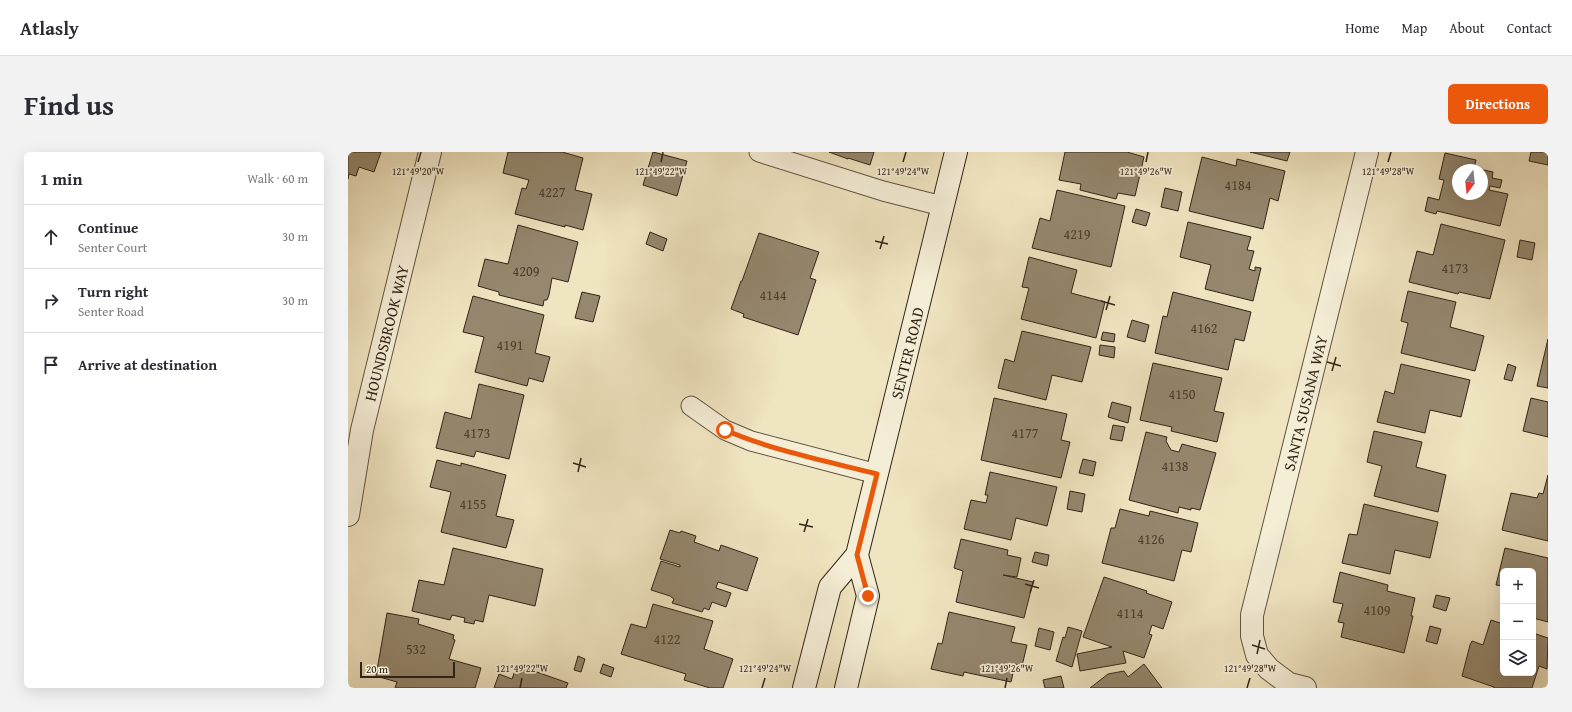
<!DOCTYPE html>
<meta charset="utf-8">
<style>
body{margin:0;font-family:"Gentium Book Plus",serif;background:#f2f2f3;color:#2b2b33}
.controls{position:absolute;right:12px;bottom:12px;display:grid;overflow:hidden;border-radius:6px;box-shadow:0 4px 16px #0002}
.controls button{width:36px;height:36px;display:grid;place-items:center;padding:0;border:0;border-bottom:1px solid #e1e1e2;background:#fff;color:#2b2b33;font:20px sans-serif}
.compass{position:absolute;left:1104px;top:12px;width:36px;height:36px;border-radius:50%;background:#fff;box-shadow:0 4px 16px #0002;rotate:195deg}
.scale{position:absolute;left:12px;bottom:10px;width:95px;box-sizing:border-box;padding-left:4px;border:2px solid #322417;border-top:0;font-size:11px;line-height:14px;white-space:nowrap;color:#322417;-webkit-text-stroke:3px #f5eed7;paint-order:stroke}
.stop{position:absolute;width:12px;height:12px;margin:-9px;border:3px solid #ea580c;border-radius:50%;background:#fff}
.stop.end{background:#ea580c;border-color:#fff;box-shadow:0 1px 4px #0008}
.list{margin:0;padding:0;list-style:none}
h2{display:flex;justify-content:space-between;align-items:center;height:52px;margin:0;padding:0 16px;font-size:17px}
h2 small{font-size:13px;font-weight:400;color:#7c7c81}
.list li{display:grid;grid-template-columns:26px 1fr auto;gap:12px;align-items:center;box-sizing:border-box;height:64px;padding:0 16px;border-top:1px solid #e1e1e2}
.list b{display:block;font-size:15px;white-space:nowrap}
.list p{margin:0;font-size:13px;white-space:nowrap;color:#7c7c81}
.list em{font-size:13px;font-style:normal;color:#7c7c81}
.icon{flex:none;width:22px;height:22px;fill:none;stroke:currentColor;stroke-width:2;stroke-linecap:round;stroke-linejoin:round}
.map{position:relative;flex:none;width:1200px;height:536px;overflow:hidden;border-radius:6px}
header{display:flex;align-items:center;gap:24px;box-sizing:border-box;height:56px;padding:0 20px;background:#fff;border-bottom:1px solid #e1e1e2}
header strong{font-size:19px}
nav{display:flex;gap:22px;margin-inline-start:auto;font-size:14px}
.intro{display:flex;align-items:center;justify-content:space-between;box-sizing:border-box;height:96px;padding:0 24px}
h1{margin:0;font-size:28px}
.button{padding:10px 18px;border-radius:6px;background:#ea580c;color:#fff;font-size:14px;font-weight:700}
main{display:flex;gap:24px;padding:0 24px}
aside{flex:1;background:#fff;border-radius:6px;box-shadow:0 4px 16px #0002}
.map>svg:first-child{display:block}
.building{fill:#95886f;stroke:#322417;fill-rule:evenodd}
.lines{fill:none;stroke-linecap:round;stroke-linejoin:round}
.lane-casing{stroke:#625442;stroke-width:21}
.street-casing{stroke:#625442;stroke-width:24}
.secondary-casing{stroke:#322417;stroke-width:24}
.lane{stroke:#f5eed7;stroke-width:19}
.street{stroke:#f5eed7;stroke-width:22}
.secondary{stroke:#f5eed7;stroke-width:22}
.route{stroke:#ea580c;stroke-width:5}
.ticks{fill:none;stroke:#322417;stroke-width:1.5}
.labels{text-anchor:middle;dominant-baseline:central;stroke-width:3.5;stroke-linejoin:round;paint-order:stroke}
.number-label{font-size:14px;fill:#4b3d2d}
.street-label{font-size:16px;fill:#322417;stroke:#f5eed7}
.ticks-label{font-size:10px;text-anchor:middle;fill:#322417;stroke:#f5eed7;stroke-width:3.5;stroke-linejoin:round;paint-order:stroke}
</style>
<header>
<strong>Atlasly</strong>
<nav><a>Home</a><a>Map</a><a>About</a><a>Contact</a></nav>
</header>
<div class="intro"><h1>Find us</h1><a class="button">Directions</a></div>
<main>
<aside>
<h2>1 min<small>Walk · 60 m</small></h2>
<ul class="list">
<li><svg class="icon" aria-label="ahead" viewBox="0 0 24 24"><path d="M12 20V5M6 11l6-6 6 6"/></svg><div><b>Continue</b><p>Senter Court</p></div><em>30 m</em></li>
<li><svg class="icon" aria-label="right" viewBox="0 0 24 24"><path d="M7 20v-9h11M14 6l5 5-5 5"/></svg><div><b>Turn right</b><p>Senter Road</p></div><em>30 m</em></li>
<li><svg class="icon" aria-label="arrive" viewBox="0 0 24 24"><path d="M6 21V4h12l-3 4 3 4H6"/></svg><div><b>Arrive at destination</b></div></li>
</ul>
</aside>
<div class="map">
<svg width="1200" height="536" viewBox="0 0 1200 536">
<rect width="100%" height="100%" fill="#f0e5c1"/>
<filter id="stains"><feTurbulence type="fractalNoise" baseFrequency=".005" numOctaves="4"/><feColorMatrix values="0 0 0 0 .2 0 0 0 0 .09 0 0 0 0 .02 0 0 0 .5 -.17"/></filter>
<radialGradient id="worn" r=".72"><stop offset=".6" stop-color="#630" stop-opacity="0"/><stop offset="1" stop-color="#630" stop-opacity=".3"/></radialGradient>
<path class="building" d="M0,0h33l-7,20 -15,-5 -3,9 -7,-2 -1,5z
M160,0h54l21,6 -8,32 17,4 -9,36 -18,-5v2l-50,-13 7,-26 4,1 3,-9 -26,-7z
M305,0l34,9 -10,35 -34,-11z
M481,0h45l-4,13 -22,-7v1z
M717,0h62l17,5 -9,39 -17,-3 -2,6 -36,-9 1,-6 -22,-4z
M902,0h40l-3,9z
M1183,0h17v13l-19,-4z
M1097,1l31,7 -2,8 19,4 -1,6 10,2 -2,8 -10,-2 -1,4 19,4 -8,32 -63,-15 -1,3 -11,-3 3,-14 11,3 5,-20 -5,-1zM1110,18h24v24h-24z
M854,5l34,9 1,-7 48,12 -7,30 -8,-3 -7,31 -74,-18z
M817,36l17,4 -4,19 -17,-4z
M709,38l68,16 -14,61 -79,-19 8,-30 10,3z
M788,57l14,4 -4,13 -14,-4z
M840,70l63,15 -4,13 7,1 -5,18 6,2v-4l6,1 -8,33 -48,-12 6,-24 -31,-8z
M1093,72l64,16 -15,59 -31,-7 -1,2 -49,-12 8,-31 16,4z
M170,73l60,17 -10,40 -16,-4 -3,17 -2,5h-3l-1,6 -44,-11v-3l-21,-6 7,-27 23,5z
M302,80l17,7 -4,12 -17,-7z
M411,81l60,19 -9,26 6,2 -18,55 -55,-18 1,-3 -13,-5 10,-28h1z
M1172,88l15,3 -3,17 -15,-3z
M681,105l48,13 -6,23 34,9 -9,36 -75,-19 8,-31 -7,-1z
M1060,139l48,11 -6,25 34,9 -9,35 -74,-18 7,-30 -7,-2z
M234,140l18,4 -7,26 -18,-4z
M825,140l78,20 -7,29 -9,-2 -7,31 -73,-17 8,-37 4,1z
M125,144l71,19 -9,38 15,4 -7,25 -14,-4 -2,8 -52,-14 9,-35 -21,-5z
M784,168l17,5 -4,17 -18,-5z
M674,179l69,16 -9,35 -30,-7 -6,25 -48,-12 7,-29 9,3z
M755,180l12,2 -1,8 -13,-2z
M1200,187v49l-11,-2z
M752,193l15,2 -1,11 -15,-3z
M805,211l69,15 -8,33 10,2 -7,29 -46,-11 1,-4 -32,-7z
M1053,212l69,16 -9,37 -31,-7 -5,23 -48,-11 8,-31 9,3z
M1160,212l8,3 -4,14 -8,-2z
M131,232l45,11 -15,64 -33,-8 -2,6 -38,-9 9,-36 26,7z
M646,246l73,16 -6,26 9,2 -9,36 -80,-18z
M1183,246l17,4v35l-25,-6z
M764,250l19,5 -3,16 -20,-6z
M765,273l12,2 -3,14 -12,-2z
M1026,279l48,11 -6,25 30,8 -8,37 -64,-16 8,-30 -15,-4z
M798,280l21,5 -1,4 5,9 8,2 3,-8 34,9 -16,57 -9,-2v2l-12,-3 -1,6 -49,-13z
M735,307l13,3 -3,14 -14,-3z
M89,308l24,6v-3l45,12 -10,41 18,4 -8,28 -65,-16 10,-40 -21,-5z
M642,320l67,15 -10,39 -31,-8 -5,22 -47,-11 7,-29 15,3 2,-8h-3z
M1200,323v66l-46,-11 9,-37 26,5 2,-5 4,1z
M722,339l15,3 -3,18 -15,-3z
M1016,352l74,18 -8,36 -35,-8 -5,24 -48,-11 7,-29 8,1z
M772,357l29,7 1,-5 48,12 -7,29 -9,-2 -8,31 -72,-18 9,-35h4z
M322,378l10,3 1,-2 15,5 -2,6 25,9 2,-6 37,13 -11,33 -29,-9 -2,6 15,5 -5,14 -14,-5 -3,8 -5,-2 -2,4 -30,-9 2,-4 -4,-3 -19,-6 10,-29 19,6v-2l-20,-6z
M613,387l47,11 -1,5 14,3 -4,19 -14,-2 30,7 -9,36 -68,-16 7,-31 -9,-3z
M105,396l90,21 -8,37 -46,-11 -6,27 -8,-2 -1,4 -10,-2 1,-4 -13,-3 -2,5 -38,-9 7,-31 25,5z
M1157,396l43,10v64l-15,-4v-47h-30v15l-7,-1z
M687,400l14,3 -2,11 -15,-4z
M992,420l48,13 -1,6 28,7 -4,18h2l-9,37 -63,-16 3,-14 -6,-1 5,-18 -10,-2z
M756,425l43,14 -1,2 26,9 -9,27 -11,-4 -3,9 3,1 -8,23 -21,-7 3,12 -46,8 -3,-17 35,-7 -29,-10z
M1088,443l14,3 -4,13 -13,-4z
M305,452l60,17 -9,28 29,10 -10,29h-13l-26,-8 2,-6 -65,-20 10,-30 15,4z
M601,460l66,15 -4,15 16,3 -5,21 -7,-2 -4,18 -47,-10 -1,4 -32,-7 7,-26 4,1z
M39,461l32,6 -1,5 36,11 -1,4 2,1 -6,19 32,9 -6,20h-80l2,-6 -21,-6z
M1143,468l12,4v49h30v-40l15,5 -1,31 -8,-3 -7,22h-38v-1l-32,-11 8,-31 2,-4 11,4z
M1082,474l11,3 -4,15 -11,-3z
M720,475l14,4 -10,36 -16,-6 7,-24 2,1z
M691,476l15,4 -4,18 -15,-4z
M230,504l7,3 -4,13 -7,-2z
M255,512l11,4 -3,9 -11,-4z
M796,512l18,24h-72l18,-14 16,-3 4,6z
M169,513l51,18 -2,5h-72l5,-14 13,5z
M713,524l3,12h-19l-2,-8z"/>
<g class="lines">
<g class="lane-casing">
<path id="lane" d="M411,0l124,39 59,15
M343,254l34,24 26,11 126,33"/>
</g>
<g class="street-casing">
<path id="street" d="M0,363l14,-85 68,-278
M957,536l-16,-4 -20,-15 -12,-14 -5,-19v-21l115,-463"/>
</g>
<g class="secondary-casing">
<path id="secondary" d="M456,536l26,-101 27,-32 99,-403
M498,536l22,-92 -11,-41"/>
</g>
<use href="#lane" class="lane"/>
<use href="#street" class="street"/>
<use href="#secondary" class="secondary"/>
</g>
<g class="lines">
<path class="route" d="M377,278c49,21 101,31 152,44l-20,81 11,41"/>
</g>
<path class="ticks" d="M70,10l3,-10M313,10l2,-10M555,10l3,-10M798,10l2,-10M1040,10l3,-10M527,89l13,3M532,97l4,-13M753,149l14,4M758,158l4,-14M979,210l14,4M984,219l4,-14M225,311l13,4M230,320l3,-14M451,372l14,3M456,380l4,-13M677,432l14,4M682,441l4,-13M904,493l13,4M909,502l3,-14M172,536l2,-10M414,536l3,-10M657,536l2,-10M899,536l3,-10"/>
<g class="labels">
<g class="number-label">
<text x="890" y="33">4184</text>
<text x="204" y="40">4227</text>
<text x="729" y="82">4219</text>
<text x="1107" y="116">4173</text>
<text x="178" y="119">4209</text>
<text x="425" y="143">4144</text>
<text x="856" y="176">4162</text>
<text x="162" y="193">4191</text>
<text x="834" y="242">4150</text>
<text x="129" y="281">4173</text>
<text x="677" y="281">4177</text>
<text x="827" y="314">4138</text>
<text x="125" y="352">4155</text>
<text x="803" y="387">4126</text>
<text x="1029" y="458">4109</text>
<text x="782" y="461">4114</text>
<text x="319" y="487">4122</text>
<text x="68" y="497">532</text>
</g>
<g class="street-label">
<text transform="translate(38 181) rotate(-76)">HOUNDSBROOK WAY</text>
<text transform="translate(559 201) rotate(-76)">SENTER ROAD</text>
<text transform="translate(957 251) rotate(-76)">SANTA SUSANA WAY</text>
</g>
</g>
<g class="ticks-label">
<text x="70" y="23">121°49'20"W</text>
<text x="313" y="23">121°49'22"W</text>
<text x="555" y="23">121°49'24"W</text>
<text x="798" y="23">121°49'26"W</text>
<text x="1040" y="23">121°49'28"W</text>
<text x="174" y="520">121°49'22"W</text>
<text x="417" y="520">121°49'24"W</text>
<text x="659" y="520">121°49'26"W</text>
<text x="902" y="520">121°49'28"W</text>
</g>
<rect width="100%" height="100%" filter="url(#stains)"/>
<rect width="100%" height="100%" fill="url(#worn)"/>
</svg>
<div class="controls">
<button>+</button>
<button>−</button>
<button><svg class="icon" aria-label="layers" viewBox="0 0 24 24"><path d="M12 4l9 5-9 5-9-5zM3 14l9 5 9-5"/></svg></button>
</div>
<svg class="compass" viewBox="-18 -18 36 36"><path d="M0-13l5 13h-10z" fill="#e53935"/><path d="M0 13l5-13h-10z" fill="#7c7c81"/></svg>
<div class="scale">20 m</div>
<div class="stop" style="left:377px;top:278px"></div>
<div class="stop end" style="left:520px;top:444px"></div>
</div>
</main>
